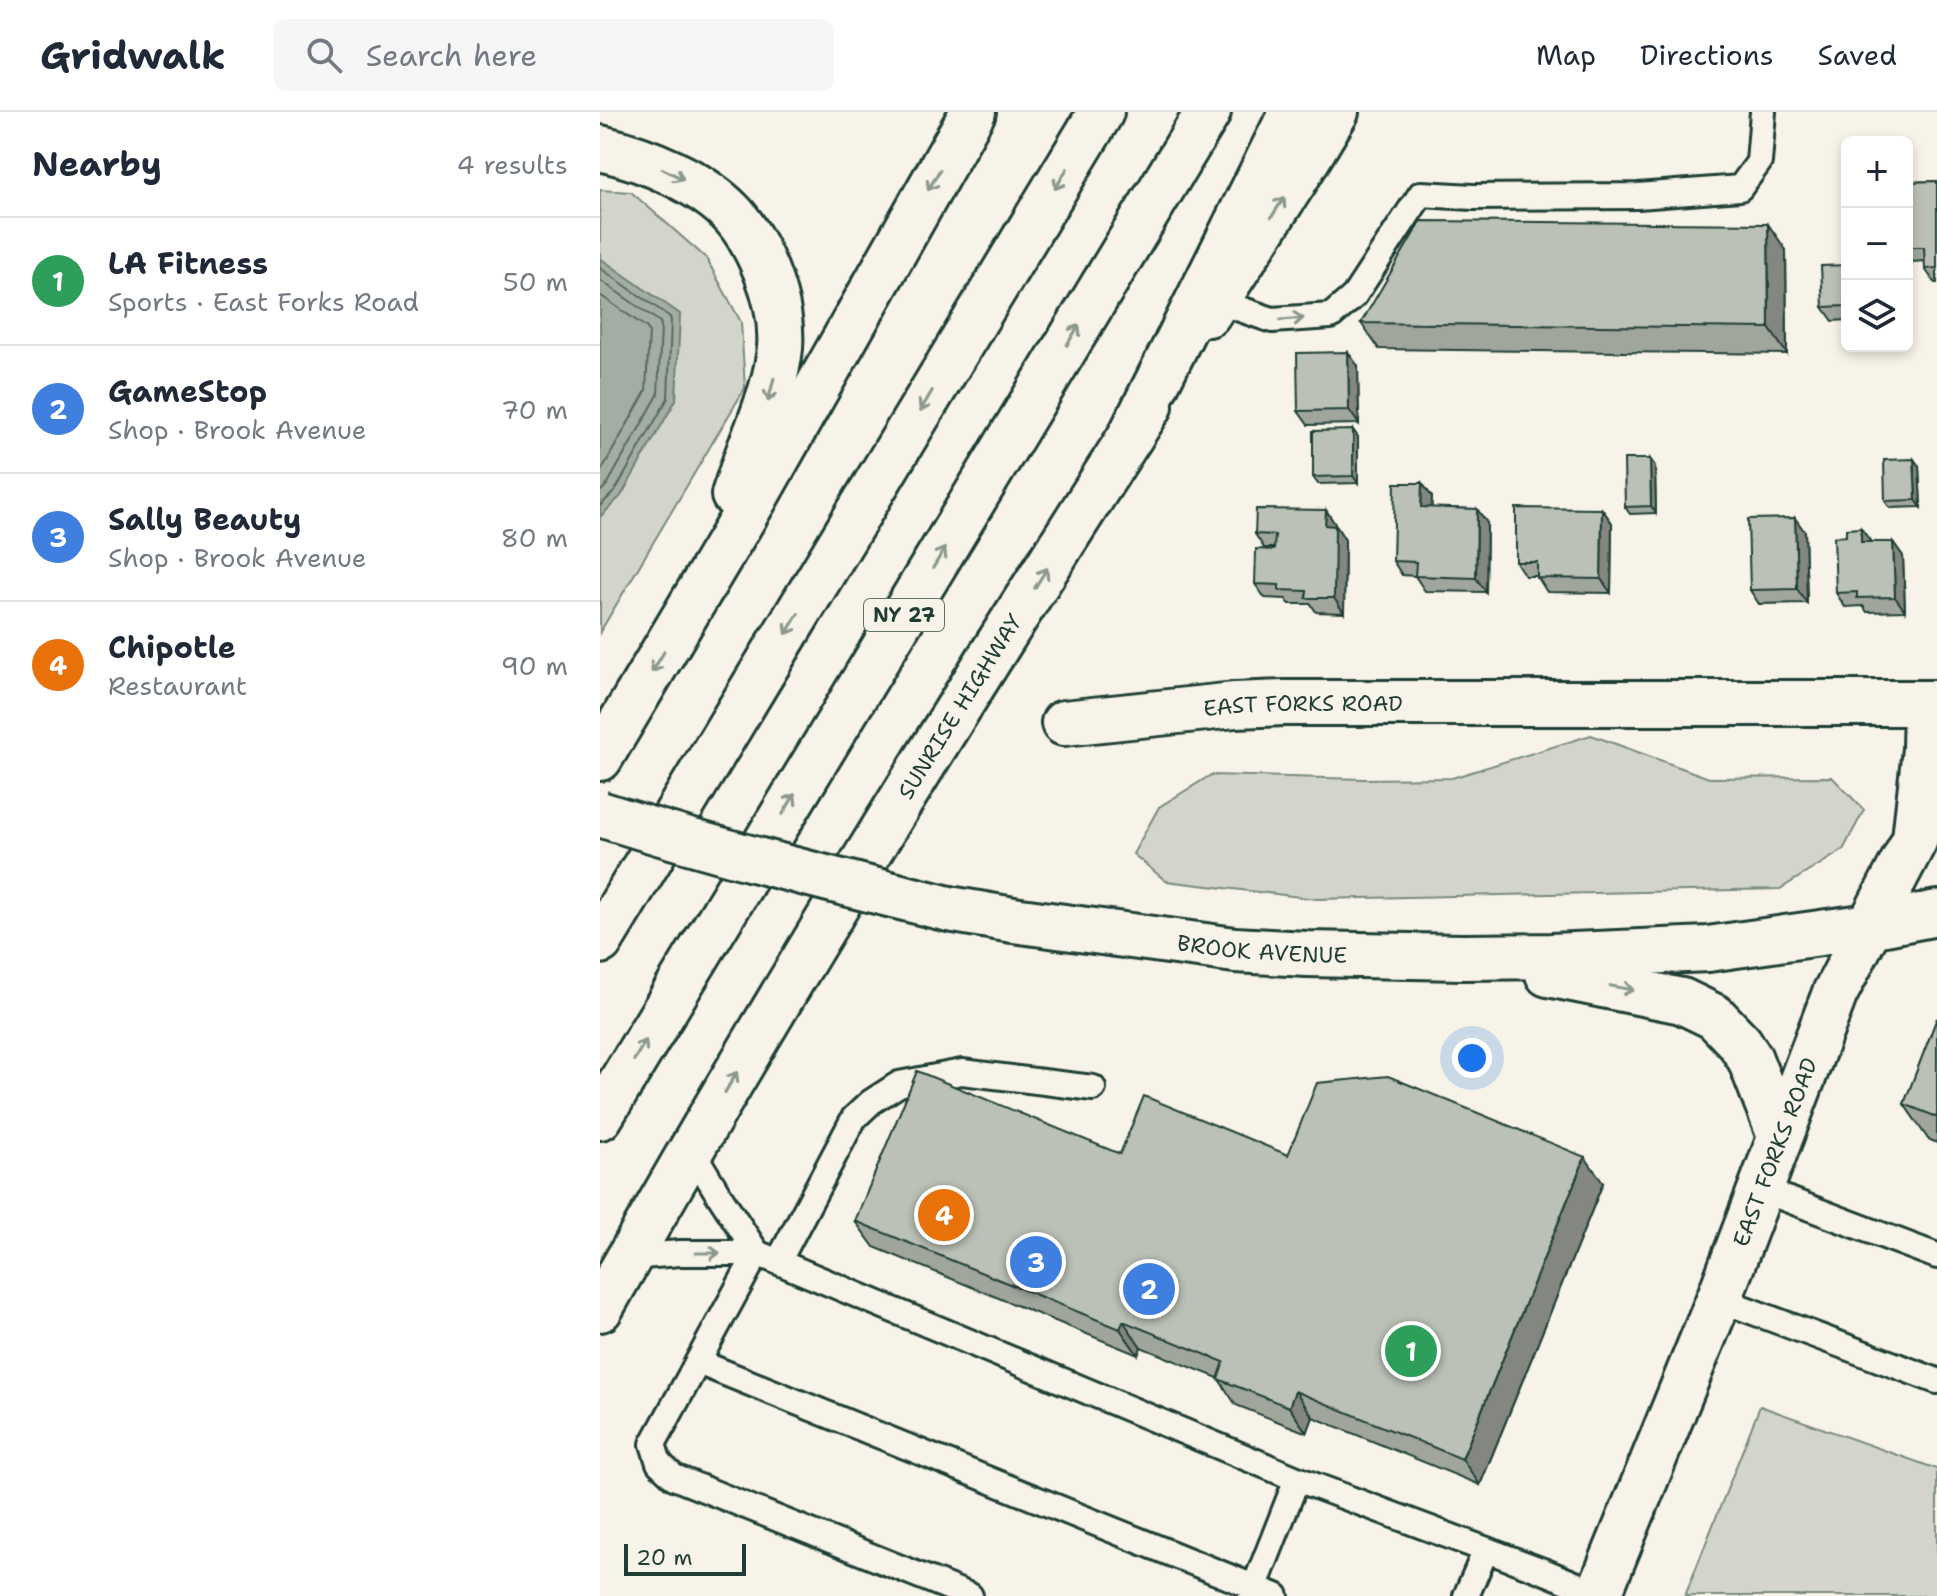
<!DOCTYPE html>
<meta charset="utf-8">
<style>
body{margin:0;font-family:"Shantell Sans",sans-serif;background:#f6f6f7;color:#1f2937}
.controls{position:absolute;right:24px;top:24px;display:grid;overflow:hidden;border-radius:12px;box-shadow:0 4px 12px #0003}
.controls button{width:72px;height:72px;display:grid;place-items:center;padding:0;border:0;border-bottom:2px solid #e0e1e3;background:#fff;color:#1f2937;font:40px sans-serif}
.scale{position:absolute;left:24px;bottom:20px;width:122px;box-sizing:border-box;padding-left:8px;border:4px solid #1f3d34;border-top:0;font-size:22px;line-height:28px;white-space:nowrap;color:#1f3d34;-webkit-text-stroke:6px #f7f3e8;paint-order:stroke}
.you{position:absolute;left:872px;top:946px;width:28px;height:28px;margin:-20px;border:6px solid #fff;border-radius:50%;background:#1a73e8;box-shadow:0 0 0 12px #1a73e833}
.badge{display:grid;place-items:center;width:52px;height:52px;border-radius:50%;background:#c8321e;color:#fff;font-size:26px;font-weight:700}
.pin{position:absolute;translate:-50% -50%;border:4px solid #fff;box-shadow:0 2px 8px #0006}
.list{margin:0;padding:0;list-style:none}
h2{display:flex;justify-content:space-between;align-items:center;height:104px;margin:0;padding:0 32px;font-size:34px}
h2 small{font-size:26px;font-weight:400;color:#747a83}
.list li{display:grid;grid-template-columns:52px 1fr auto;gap:24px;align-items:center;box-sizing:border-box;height:128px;padding:0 32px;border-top:2px solid #e0e1e3}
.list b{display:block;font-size:30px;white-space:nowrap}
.list p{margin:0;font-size:26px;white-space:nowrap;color:#747a83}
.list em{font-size:26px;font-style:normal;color:#747a83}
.icon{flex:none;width:44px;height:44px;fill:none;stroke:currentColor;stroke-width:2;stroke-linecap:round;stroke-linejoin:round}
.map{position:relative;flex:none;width:1337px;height:1484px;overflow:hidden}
header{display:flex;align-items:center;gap:48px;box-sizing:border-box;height:112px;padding:0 40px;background:#fff;border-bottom:2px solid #e0e1e3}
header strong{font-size:38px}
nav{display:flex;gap:44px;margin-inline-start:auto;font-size:28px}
.search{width:560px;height:72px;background:#f6f6f7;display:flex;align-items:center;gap:20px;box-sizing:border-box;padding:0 28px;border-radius:12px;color:#747a83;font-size:30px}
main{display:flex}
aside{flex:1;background:#fff}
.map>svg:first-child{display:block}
.green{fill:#d3d5ca;stroke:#79897f;stroke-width:2}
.water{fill:#a4ada3;stroke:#6f8077;stroke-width:2}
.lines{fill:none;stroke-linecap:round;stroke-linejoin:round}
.shore{stroke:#546a60;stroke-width:2}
.service-casing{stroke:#1f3d34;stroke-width:30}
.minor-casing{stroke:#1f3d34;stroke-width:50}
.tertiary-casing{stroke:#1f3d34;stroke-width:50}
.secondary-casing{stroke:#1f3d34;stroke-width:50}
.motorway-casing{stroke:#1f3d34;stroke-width:50}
.service{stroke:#f7f3e8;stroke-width:24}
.minor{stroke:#f7f3e8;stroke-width:44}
.tertiary{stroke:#f7f3e8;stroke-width:44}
.secondary{stroke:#f7f3e8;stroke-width:44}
.motorway{stroke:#f7f3e8;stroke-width:44}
.tertiary-bridge-casing{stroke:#1f3d34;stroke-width:50;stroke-linecap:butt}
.tertiary-bridge{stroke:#f7f3e8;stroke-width:44}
.wall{fill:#a1a69d;stroke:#1f3d34;stroke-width:2}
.shaded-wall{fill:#83877f;stroke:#1f3d34;stroke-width:2}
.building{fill:#bbc1b6;stroke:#1f3d34;stroke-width:2}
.oneway{stroke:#8b988e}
.labels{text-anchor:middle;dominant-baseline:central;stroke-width:8;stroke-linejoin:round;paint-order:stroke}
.shield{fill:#f7f3e8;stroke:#60746a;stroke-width:2}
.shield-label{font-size:20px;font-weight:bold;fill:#1f3d34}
.street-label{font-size:22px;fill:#1f3d34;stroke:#f7f3e8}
</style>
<header>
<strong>Gridwalk</strong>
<div class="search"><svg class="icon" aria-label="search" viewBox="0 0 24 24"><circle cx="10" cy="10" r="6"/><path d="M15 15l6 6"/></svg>Search here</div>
<nav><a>Map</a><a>Directions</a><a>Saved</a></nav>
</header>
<main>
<aside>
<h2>Nearby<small>4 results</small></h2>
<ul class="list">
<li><span class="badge" style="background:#2e9e5b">1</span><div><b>LA Fitness</b><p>Sports · East Forks Road</p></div><em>50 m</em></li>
<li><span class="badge" style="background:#3f7fe0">2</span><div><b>GameStop</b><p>Shop · Brook Avenue</p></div><em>70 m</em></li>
<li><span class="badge" style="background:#3f7fe0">3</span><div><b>Sally Beauty</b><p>Shop · Brook Avenue</p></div><em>80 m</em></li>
<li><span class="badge" style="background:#e8710a">4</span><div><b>Chipotle</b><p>Restaurant</p></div><em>90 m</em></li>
</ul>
</aside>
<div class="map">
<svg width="1337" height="1484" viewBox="0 0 1337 1484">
<rect width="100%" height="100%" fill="#f7f3e8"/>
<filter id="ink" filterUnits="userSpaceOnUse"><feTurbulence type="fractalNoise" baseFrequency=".0125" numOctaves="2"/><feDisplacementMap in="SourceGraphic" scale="16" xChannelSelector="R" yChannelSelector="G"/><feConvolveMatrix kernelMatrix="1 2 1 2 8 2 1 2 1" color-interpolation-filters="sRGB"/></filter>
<g filter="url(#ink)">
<path class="green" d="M0,78l31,2 75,66 35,64 4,66 -145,244z
M991,623l118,43 123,-1 32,33 -21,40 -63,39 -463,10 -151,-18 -33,-27 26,-47 52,-32 152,4 89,-1z
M1160,1294l177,63v127h-252z"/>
<path class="water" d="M0,146l80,56 -4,86 -55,96 -21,21z"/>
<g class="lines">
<path class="shore" d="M0,156l70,49 1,4 -3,77 -53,93 -15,15
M0,168l60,42 1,4 -3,69 -51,90 -7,7
M0,183l47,33 2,4 -3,59 -46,82"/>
<g class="service-casing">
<path id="service" d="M617,189l55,19 59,-4 23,-20 67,-102 52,3 165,-1 102,-8 19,-26 4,-50
M1160,1077l177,67
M30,1145l50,-4h77l-40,-61 -26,-43
M178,1150l76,-144 17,-16 28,-18 63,-12 131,16
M1119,1187l218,82
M98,1250l578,234
M697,1367l246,92 56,23
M370,1484l-296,-119 -15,-14 -6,-19 104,-191 540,226 -46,117
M866,1484l20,-46"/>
</g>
<g class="minor-casing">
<g id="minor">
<path id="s1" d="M464,611l171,-18 49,-2h653"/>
<path id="s2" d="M998,1484l121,-297 116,-306 80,-154 10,-90 1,-46"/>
</g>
</g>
<g class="tertiary-casing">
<g id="tertiary">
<path id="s3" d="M349,797l64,11 222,30 72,4 156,3 88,-1 157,-7 162,-23 67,-13"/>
<path d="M948,862l134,27 33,16 25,26 10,16 30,77"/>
</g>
</g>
<g class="secondary-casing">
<g id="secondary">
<path d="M0,36c45,10 104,34 135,69 14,16 23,35 31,54 10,25 16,50 14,77 -3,29 -13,56 -23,83 -9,21 -16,43 -23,64"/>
<path d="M608,202l87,-134 41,-68"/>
<path d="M0,646l155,-260 218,-386"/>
<path id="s4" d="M0,1197c173,-307 359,-606 550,-903"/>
</g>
</g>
<g class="motorway-casing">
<path id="motorway" d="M530,325l162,-325
M0,829l501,-829
M0,1005l608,-1005"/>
</g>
<use href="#service" class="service"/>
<use href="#minor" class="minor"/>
<use href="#tertiary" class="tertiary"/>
<use href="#secondary" class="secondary"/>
<use href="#motorway" class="motorway"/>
<g class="tertiary-bridge-casing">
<path id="tertiary-bridge" d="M0,702c115,37 232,66 349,95"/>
</g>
<use href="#tertiary-bridge" class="tertiary-bridge"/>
</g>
<path class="wall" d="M1337,69v102h-2l-10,-14v-8l-13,1 -5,-8v-72z
M1186,138l1,104 -408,-5 -18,-26z
M1247,153v55l-14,1 -10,-14z
M758,254l1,58 -51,1 -10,-14z
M753,318l5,7v46l-40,1 -5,-7z
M1050,347l5,7 1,47 -26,1 -5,-7z
M1319,354l2,41 -31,1 -5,-7z
M822,371l10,14 -1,11 46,1 10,14 -1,69 -61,-1 -10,-15 -13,-1 -9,-14z
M1002,397l10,14 -1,70 -64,-1 -10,-16h-12l-9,-14z
M726,398l19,30 -1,73 -28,-1 -5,-8h-22l-3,-5 -21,-1 -10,-14 19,-36h-10l-9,-14z
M1205,420l2,71 -48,1 -9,-14z
M1271,430h22l10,14 2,55 -38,1 -4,-6 -18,1 -9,-14z
M1337,906v125l-9,-4 -24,-35z
M520,1042l168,1 315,28 -123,302 -167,-68 -6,16 -71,-28 -18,-27 -77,-31 -3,8 -264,-108 -19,-26z"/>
<path class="shaded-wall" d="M1168,112l18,26 1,104 -18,-26z
M748,240l10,14 1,58 -10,-14z
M753,318l5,7v46l-5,-7z
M1050,347l5,7 1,47 -5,-7z
M1314,347l5,7 2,41 -5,-7z
M822,371l10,14 -1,24 -10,-14z
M877,397l10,14 -1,69 -10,-14z
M1002,397l10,14 -1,70 -10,-14z
M726,398l19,30 -1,73 -10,-15 -9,-73z
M1195,406l10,14 2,71 -10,-14z
M1261,416l10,14h-10z
M1293,430l10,14 2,55 -10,-14z
M985,1045l18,26 -123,302 -18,-26z
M523,1209l18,26 -3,8 -18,-26z
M695,1279l18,26 -6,16 -18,-26z"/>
<path class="building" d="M1337,69v87l-12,1 -1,-22h-17v-65z
M821,109l347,3 1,104 -408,-5z
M1247,153v41l-24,1 -2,-41z
M748,240l1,58 -51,1 -1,-58z
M753,318v46l-40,1v-46z
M1024,347h26l1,47 -26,1z
M1314,347l2,41 -31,1 -1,-41z
M795,371h27l-1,24 56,2 -1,69 -61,-2 1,-14 -23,-1z
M916,396l86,1 -1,70 -64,-1v-16h-21z
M656,397l70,1 -1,15 10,1 -1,72h-28l1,-7 -28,-1v-5l-24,-1 1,-35 18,1 1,-15 -20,-1z
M1195,406l2,71 -47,1 -2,-71z
M1261,416v14h32l2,55 -38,1v-6l-21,1 -2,-56 12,-1v-7z
M1337,906v99l-33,-13z
M317,959l203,83 24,-58 144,59 29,-72 71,-7 197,81 -123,302 -167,-68 -6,16 -71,-28 6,-17 -101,-41 -3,8 -265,-108z"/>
<defs><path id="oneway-shaft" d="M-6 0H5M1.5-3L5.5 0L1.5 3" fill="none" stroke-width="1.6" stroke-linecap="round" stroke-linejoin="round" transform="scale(2)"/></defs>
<g class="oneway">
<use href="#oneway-shaft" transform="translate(73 62) rotate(27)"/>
<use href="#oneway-shaft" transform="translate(461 67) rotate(121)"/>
<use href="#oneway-shaft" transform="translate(334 68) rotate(120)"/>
<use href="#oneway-shaft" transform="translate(678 95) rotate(-57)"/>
<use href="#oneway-shaft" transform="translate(692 207) rotate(-5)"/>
<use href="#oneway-shaft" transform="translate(473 223) rotate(-59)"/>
<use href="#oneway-shaft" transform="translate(171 278) rotate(104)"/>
<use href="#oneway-shaft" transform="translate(326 289) rotate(121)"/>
<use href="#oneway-shaft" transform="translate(339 446) rotate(-59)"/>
<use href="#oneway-shaft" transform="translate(441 466) rotate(-58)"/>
<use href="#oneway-shaft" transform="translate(192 512) rotate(121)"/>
<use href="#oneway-shaft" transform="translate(58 550) rotate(121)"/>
<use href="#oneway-shaft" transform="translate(189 692) rotate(-59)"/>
<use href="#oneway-shaft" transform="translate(1022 876) rotate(11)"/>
<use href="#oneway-shaft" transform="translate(40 938) rotate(-59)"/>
<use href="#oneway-shaft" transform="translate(131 970) rotate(-60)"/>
<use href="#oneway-shaft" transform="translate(108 1141)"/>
</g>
</g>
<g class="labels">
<rect class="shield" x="264" y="487" width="80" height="32" rx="6"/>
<g class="shield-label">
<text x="304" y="503">NY 27</text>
</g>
<g class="street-label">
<text stroke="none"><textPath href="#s4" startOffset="702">SUNRISE HIGHWAY</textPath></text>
<text stroke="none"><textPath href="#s1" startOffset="240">EAST FORKS ROAD</textPath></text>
<text stroke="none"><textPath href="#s3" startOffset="316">BROOK AVENUE</textPath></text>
<text stroke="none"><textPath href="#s2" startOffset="478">EAST FORKS ROAD</textPath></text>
</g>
</g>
</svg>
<div class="controls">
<button>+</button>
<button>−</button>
<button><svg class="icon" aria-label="layers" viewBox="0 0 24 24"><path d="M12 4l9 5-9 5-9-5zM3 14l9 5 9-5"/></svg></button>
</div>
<div class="scale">20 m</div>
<div class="you"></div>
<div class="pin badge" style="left:811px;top:1239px;background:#2e9e5b">1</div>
<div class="pin badge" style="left:549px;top:1177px;background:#3f7fe0">2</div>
<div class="pin badge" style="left:436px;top:1150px;background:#3f7fe0">3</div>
<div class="pin badge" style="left:344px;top:1103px;background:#e8710a">4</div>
</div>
</main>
